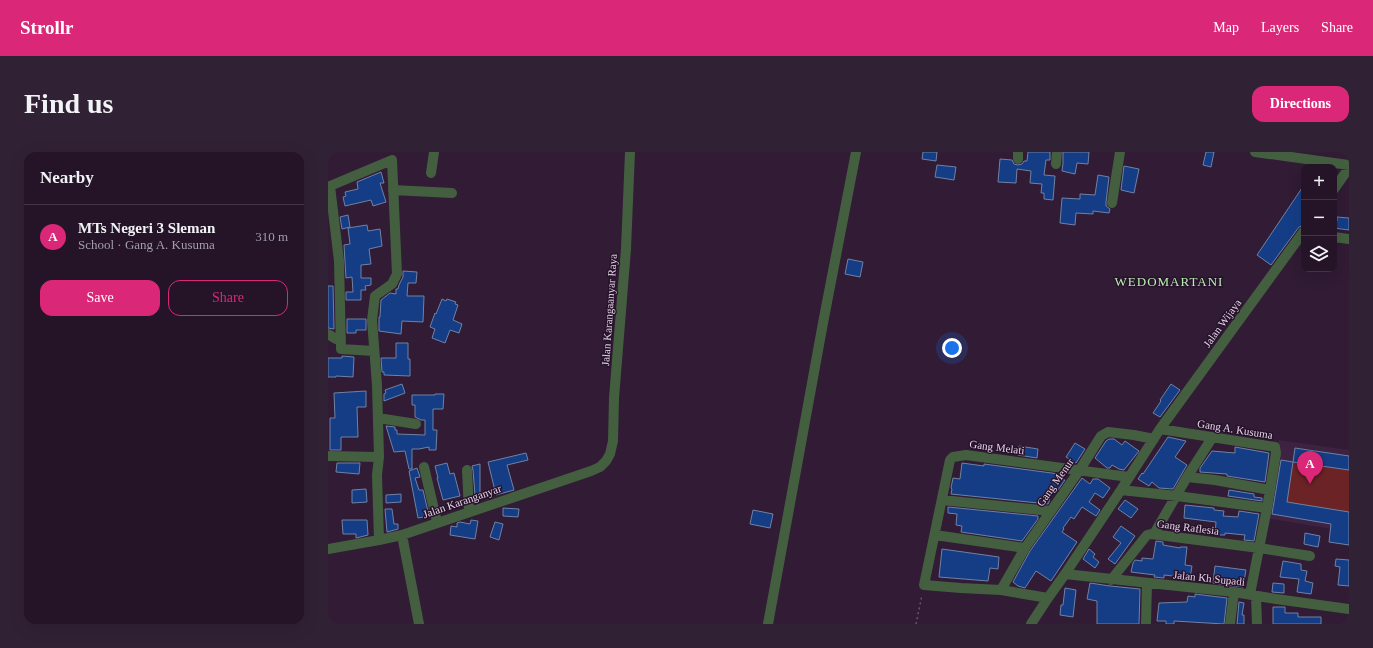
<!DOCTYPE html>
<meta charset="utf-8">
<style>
body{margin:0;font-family:Georgia,serif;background:#312134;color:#f1f3f6}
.controls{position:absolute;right:12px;top:12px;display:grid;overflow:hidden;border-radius:8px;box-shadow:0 4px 16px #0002}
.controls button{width:36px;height:36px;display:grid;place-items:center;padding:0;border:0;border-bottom:1px solid #423345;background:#251428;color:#f1f3f6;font:20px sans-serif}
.you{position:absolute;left:624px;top:196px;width:14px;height:14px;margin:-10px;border:3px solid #fff;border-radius:50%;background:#1a73e8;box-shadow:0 0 0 6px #1a73e833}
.badge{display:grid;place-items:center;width:26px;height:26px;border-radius:50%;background:#db2777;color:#fff;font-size:13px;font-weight:700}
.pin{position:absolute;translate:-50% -33px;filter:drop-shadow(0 1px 2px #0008)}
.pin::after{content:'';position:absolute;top:21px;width:14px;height:12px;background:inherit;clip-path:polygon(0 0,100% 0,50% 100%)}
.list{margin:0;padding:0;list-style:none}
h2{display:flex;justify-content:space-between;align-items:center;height:52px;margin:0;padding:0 16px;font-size:17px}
h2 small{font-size:13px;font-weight:400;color:#a39ea8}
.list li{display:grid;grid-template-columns:26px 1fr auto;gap:12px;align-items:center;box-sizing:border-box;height:64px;padding:0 16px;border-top:1px solid #423345}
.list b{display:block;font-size:15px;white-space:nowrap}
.list p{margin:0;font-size:13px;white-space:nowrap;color:#a39ea8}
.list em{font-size:13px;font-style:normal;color:#a39ea8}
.actions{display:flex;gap:8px;padding:12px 16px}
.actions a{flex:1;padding:9px 0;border:1px solid #db2777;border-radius:12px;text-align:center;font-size:14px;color:#db2777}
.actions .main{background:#db2777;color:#fff}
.icon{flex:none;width:22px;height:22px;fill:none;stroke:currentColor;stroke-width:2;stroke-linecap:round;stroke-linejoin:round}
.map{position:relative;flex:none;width:1021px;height:472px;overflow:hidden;border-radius:12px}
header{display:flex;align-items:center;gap:24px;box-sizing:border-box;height:56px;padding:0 20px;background:#db2777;color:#fff}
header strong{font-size:19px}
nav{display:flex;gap:22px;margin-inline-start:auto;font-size:14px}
.intro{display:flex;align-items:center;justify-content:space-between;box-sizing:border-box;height:96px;padding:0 24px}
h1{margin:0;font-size:28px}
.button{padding:10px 18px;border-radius:12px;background:#db2777;color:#fff;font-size:14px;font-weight:700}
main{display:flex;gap:24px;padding:0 24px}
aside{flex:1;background:#251428;border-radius:12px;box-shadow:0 4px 16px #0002}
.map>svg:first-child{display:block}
.built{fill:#3d2242}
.green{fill:#6b2326}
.building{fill:#153d86;stroke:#6f82a4}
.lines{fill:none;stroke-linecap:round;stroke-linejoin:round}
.path{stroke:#6b576e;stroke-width:1.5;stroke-dasharray:2 3;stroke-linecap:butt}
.minor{stroke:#445f40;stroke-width:10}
.labels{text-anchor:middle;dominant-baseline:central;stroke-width:3;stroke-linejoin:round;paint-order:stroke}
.street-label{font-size:11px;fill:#e4d5e6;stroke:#27122b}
.quarter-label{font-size:13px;letter-spacing:1px;fill:#b8edaf;stroke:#27122b}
</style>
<header>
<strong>Strollr</strong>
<nav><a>Map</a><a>Layers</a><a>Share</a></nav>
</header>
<div class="intro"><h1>Find us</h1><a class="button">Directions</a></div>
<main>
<aside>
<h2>Nearby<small></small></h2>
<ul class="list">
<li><span class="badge">A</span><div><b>MTs Negeri 3 Sleman</b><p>School · Gang A. Kusuma</p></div><em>310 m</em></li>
</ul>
<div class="actions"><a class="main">Save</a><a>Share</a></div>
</aside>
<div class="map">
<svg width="1021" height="472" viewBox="0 0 1021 472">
<rect width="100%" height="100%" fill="#311b35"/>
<path class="built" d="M951,288l70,10v82l-84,-14z"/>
<path class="green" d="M965,310l56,8v42l-62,-10z"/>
<path class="building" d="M595,0h14l-1,9 -14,-2z
M700,0h22v8h-4l-2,15 11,1 -2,24 -9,-1v-6h-3l1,-9 -12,-1 1,-12 -14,-2 -1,14 -18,-1 2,-23 12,1 2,4 4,1 4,-1 2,-3h3z
M735,0h26l-1,12 -11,-1 -2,11 -13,-3 1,-8z
M878,0h8l-3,15 -8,-2z
M609,13l19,2 -2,13 -19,-3z
M796,14l15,3 -5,24 -13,-3z
M53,20l3,11h-4l6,19 -13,4 -2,-6 -26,6 -2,-9 3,-1 -1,-4 13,-3 -1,-7z
M770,23l11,2 -3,25v4l4,3 -1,4 -16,-2v3l-17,-1 -1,12 -15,-2 2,-25 18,1v-5l15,1z
M976,33v40l-5,2 -28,38 -14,-10z
M20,63l2,12 -8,2 -2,-12z
M1009,65l12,1v12l-15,-2v-8l3,1z
M39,73l1,6 12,-2 2,17 -13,3 2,15 -10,1v13h10v7l-6,1 1,4h-5v10h-15v-8h7l-1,-15 -6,1 -2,-33 6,-1 -2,-16z
M520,107l15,3 -3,15 -15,-3z
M75,119l14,1 -1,11h-8l-1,13h17l-1,26 -21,-1 -1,13 -22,-3v-14h1l1,-17 9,-7 6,1v-5h2l1,-4 4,-8z
M0,134h5l1,43 -6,-1z
M114,147l4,2 1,-2 9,3 -1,2 3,1 -5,15 9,4 -3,9 -9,-3 -5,13 -13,-5 3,-9 -5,-2 5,-14 1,1z
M19,167h19v11h-10v3h-9z
M68,191h12v16h2v17l-26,-1v-3h-2l-1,-14h15z
M14,204l12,1 -1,20 -17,-1v1h-8v-19h14z
M74,232l3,9 -21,8v-7l2,-1 -1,-3z
M843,232l9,6 -20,27 -7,-4 8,-12 -1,-1z
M38,239v16h-9l1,30h-17v13h-11v-32h5l-1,-25z
M107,242h9l-1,15h-10v21h4l-1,20h-7v-3l-10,2h-7v20h-3l-4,-18 -11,1 -8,-26 9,1v3h2v4l28,1v-15h-4l-6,-3v-12h-3v-10h23z
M840,285l18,4 -11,16 12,8 -14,24 -14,-1 -7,-6 -3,4 -11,-7 4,-6 1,1z
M781,287h5l8,6 3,-4 14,10 -15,19 -5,-1 -7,-4 -2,3h-3l-12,-10 11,-17z
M747,291l10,6 -9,14 -10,-6z
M691,294l19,3 -1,9 -19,-3z
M907,295l34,6 -4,29 -38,-6v-2l-27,-2v-4l12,-17 23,2z
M967,296l54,8v14l-56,-8z
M198,301l2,7 -21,5 7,25 -18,5 -8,-33z
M953,308l12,2 -6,40 62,10v33l-20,-3 2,-18 -59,-10z
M9,311h23l-1,11 -23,-2z
M119,311l3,11 4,-1 6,23 -17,4 -6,-22h1l-3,-12z
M634,311l22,3v-2l75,10 -1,5 7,1 -7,10 -7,-2 -2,14 -1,2 -97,-10 1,-5 -1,-1 2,-10 7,1z
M152,312v31h-5l-2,-25 -1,-4z
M89,316l3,9 -5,1 4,12h4l6,26 -11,2 -9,-47z
M754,326l8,6 3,-5h5l12,9 -7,10 -8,-5 -6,9 11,8 -4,6 -14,-9 -8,12 -3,-2 -8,11 1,1 -2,3 15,10 -26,39 -15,-10 -11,17 -7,-2 -5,-4 17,-31z
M38,337l1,13 -15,1v-13z
M901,338l25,4v3l8,1v3l-34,-5z
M73,342v8l-15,1v-8z
M797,348l13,9 -7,9 -13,-9z
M857,353l29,3v2l10,1 -1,5 15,1 1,-6 20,3 -5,27 -10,-1 1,-5 -20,-2v2h-10l1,-13 -32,-4z
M620,355l90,9v3l-16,22 -61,-9 1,-6 -6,-1 1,-11 -9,-1z
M175,356l16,1 -1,8 -15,-1z
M57,357h7l2,15h4v5l-11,3z
M425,358l20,4 -3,14 -20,-4z
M14,368h25l1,15 -12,3v-4h-13z
M143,368l7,1 -3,18 -25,-4 1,-9 6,1v-4l3,-1 10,2z
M167,370l8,2 -4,16 -9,-3z
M793,374l14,10 -20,28 -7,-5 13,-16 -8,-6z
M977,381l15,3 -2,11 -14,-3z
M828,389l7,1v3l17,3v-1h7l-2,18 7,1 -2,12 -26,-3v3l-10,-1 1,-2 -24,-3 2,-9 2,-3 7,1v-3l11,1z
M614,397l57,8 -1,12 -8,-1 -2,13 -49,-4z
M761,397l6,5 -2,3 6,5 -4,6 -12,-9z
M1008,407l13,1v26l-11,-1 2,-18 -5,-1z
M955,409l18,3v6l6,1 -2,10 8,2 -2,11 -14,-2 2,-13 -19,-2z
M887,414l31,4 -3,17 -30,-4z
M762,431l20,3 30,3 -1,35h-42v-23l-10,-2z
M945,431l11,1v9l-12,-1z
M737,436l11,2 -3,27 -13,-2 1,-10h2z
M867,442l32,4 -3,26 -50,-3v3h-8v-3h-9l2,-18 28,-1 1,-6 7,1z
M911,450l5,1 -2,12h2v9h-7z
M945,455h12v6h13v4h23v7h-48z"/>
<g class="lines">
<path class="path" d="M588,472l6,-29"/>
<path class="minor" d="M927,0l94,13
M690,7v-7
M728,12l1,-12
M103,21l3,-21
M1006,37l15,-21
M65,38l59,3
M784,51l8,-51
M1006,85l15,2
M0,182l8,5h5
M46,199l-33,-2 -2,-88 -9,-75 62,-26 5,114 -5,10 -17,12 -3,24 5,65 2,72
M50,266l38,6
M0,304l51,1 -2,18 2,65
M96,315l13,55
M139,318l2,41
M859,325l28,3 55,10
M793,338l56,6 90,12 9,-55 -1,-6 -115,-18
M614,348l108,11
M826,382l33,-57 25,-39
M74,383l17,89
M607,383l90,13
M0,397l51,-9 23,-5 189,-64 9,-4 6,-6 4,-7 3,-13 1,-43 12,-149 4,-97
M737,422l169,18 42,7 73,10
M783,428l36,-45 4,-1 108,14 51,8
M673,438l24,-42 54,-77 22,-35 7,-4 26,3 20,4
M922,442l17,-86
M928,444l1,28
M720,446l-47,-8 -40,-2 -37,-3 26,-125 3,-3 13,-2 163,22
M440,472l55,-301 33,-171
M703,472l17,-26 17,-24 56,-84 39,-61 144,-198
M818,472l1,-41
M902,472l4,-32"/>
</g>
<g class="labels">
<g class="street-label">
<text transform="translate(281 158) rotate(-86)">Jalan Karangaanyar Raya</text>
<text transform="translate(894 171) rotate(-54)">Jalan Wijaya</text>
<text transform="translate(907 277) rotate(9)">Gang A. Kusuma</text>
<text transform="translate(669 295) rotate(7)">Gang Melati</text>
<text transform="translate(727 330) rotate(-55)">Gang Menur</text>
<text transform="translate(134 349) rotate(-19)">Jalan Karanganyar</text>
<text transform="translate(860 375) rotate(7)">Gang Raflesia</text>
<text transform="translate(881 426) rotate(6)">Jalan Kh Supadi</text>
</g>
<g class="quarter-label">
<text x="841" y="129">WEDOMARTANI</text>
</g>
</g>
</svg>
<div class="controls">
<button>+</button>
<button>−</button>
<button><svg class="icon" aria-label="layers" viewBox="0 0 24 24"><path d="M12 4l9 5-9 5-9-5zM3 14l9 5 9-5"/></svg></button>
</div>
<div class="you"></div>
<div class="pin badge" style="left:982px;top:332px">A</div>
</div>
</main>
